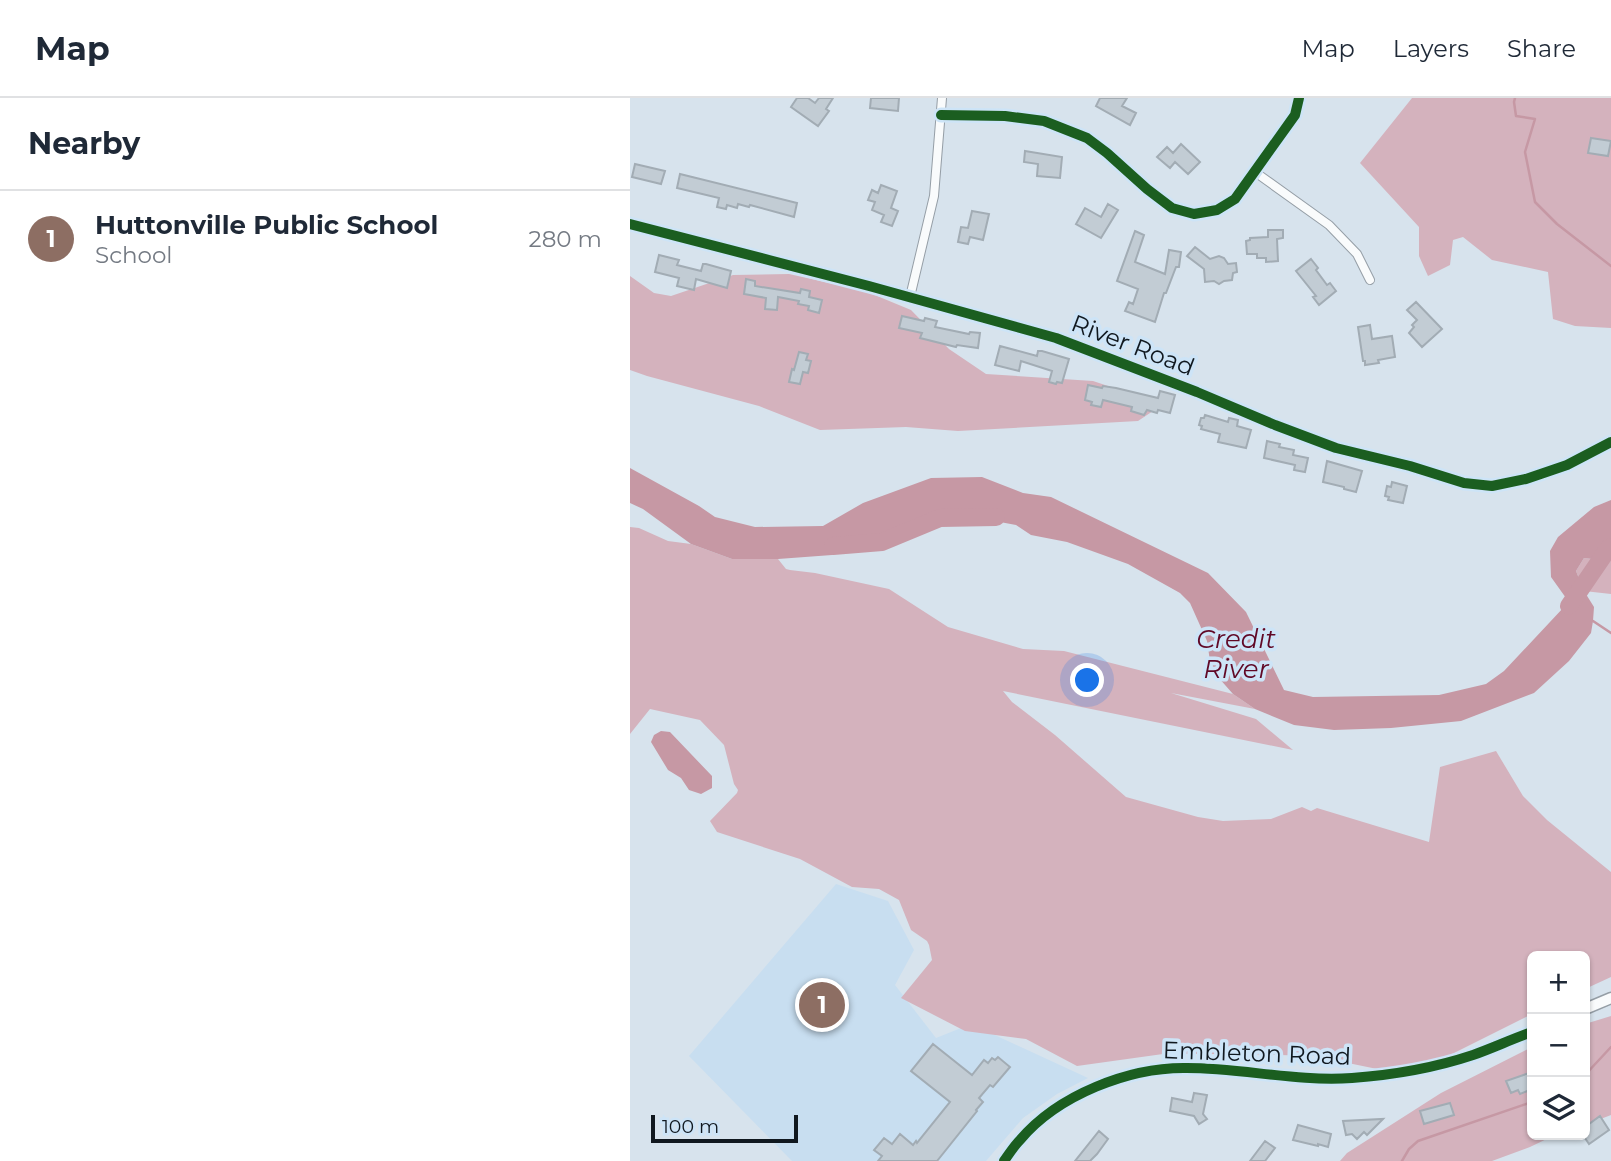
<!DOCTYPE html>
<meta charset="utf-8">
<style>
body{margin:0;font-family:Montserrat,sans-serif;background:#f6f6f7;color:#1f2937}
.controls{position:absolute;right:21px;bottom:21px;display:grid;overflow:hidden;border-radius:10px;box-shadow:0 2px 5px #0004}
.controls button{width:63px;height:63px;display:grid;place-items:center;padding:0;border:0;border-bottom:2px solid #e0e1e3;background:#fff;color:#1f2937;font:35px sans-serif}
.scale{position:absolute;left:21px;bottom:18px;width:147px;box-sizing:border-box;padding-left:7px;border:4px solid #10181f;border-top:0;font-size:19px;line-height:24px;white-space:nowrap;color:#10181f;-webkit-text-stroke:5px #cde4f7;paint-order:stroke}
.you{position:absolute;left:458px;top:583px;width:24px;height:24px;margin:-18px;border:5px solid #fff;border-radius:50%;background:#1a73e8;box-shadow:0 0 0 10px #1a73e833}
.badge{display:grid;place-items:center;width:46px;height:46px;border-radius:50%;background:#2563eb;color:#fff;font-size:23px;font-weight:700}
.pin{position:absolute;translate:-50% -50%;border:4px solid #fff;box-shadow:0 2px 7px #0006}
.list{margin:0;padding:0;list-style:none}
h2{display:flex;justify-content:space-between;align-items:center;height:91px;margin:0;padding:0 28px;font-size:30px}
h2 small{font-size:23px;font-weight:400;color:#747a83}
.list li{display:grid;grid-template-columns:46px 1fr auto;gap:21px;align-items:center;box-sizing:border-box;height:98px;padding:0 28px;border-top:2px solid #e0e1e3}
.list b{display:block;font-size:26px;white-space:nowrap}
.list p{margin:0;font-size:23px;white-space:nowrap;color:#747a83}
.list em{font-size:23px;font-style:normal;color:#747a83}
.icon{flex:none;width:38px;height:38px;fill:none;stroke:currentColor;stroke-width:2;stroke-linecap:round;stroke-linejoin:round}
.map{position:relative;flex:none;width:981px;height:1063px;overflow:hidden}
header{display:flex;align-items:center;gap:42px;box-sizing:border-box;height:98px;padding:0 35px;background:#fff;border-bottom:2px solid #e0e1e3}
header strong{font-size:33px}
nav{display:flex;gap:38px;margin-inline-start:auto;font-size:24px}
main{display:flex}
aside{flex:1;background:#fff}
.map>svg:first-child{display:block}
.built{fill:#c8def0}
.forest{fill:#d4b2bd}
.water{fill:#c698a4}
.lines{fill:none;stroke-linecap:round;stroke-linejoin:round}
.stream{stroke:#c698a4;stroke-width:2.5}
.river{stroke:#c698a4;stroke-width:18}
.building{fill:#c2ccd4;stroke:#a2acb4;stroke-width:2}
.minor-casing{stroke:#959ea6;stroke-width:10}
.tertiary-casing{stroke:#959ea6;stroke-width:13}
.minor{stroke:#f9fbfc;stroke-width:8}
.tertiary{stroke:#f9fbfc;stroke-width:10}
.cycleway-casing{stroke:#cde4f7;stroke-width:15}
.cycleway{stroke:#1b5e20;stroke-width:10}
.labels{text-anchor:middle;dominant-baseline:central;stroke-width:7;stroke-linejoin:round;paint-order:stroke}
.street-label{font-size:24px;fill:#10181f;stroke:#cde4f7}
.water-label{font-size:26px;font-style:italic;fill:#600826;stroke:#cde4f7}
</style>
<header>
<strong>Map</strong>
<nav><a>Map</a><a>Layers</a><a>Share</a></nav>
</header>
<main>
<aside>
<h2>Nearby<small></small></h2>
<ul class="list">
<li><span class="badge" style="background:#8d6e63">1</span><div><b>Huttonville Public School</b><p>School</p></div><em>280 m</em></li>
</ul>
</aside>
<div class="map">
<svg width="981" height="1063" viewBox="0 0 981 1063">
<rect width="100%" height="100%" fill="#d7e3ed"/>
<path class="built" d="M206,786l52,17 26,49 -19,35 41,53 35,-14 117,54 -31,16 -34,24 -37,43h-194l-103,-105z"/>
<path class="forest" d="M782,0h199v230l-36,-2 -22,-7 -5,-47 -56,-12 -29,-23 -10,3 -3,25 -22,11 -9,-20v-29l-59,-64z
M159,176l76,17 46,19 38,39 37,25 107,7 63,21 3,5 -21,14 -180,10 -52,-4 -86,3 -61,-24 -112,-30 -17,-6v-94l24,17 17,3 62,-21z
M0,429l9,1 29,13 23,3 41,15h46l8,10 4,1 25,3 74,16 59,38 75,22 41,2 169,43 22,15 -84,-16 85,26 37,31 -290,-59 9,11 43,33 71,62 72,20 25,4 48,-2 31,-12 9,4 6,-3 112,34 11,-75 56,-16 27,45 24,24 64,52v105l-26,12v-33h-53v58l-90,45 -60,11 -68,-14 -67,-2h-84l-86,12 -51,-27 -61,-8 -64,-33 31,-38 -3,-15 -2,-4 -16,-11 -12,-30 -20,-11 -27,-2 -52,-28 -83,-27 -7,-11 27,-28 1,-3 -4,-6 -10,-39 -24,-25 -50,-11 -20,25z
M981,449v47l-27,-3 -8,-20 8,-13 8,1z
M981,918v99l-26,10v-101z
M902,949v88h23l-25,12 -38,14h-152l7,-8 94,-60z"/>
<path class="water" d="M0,370l69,38 16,11 40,10 68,-1 40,-23 68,-25 51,-1 41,16 28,4 157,76 38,39 38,78 29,7 126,-2 47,-11 18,-13 60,-64 2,-9 -15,-21 -1,-26 8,-14 36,-30 17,-7v47l-19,12 -8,-1 -8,13 8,20 10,16 -1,14 -2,12 -22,28 -35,32 -73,28 -70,7 -57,2 -40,-5 -39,-16 -22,-15 -15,-17 -8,-16 -3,-20 -17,-38 -10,-10 -52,-29 -61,-22 -36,-7 -15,-10 -59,-11 -67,16 -58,25 -54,4h-46l-41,-15 -48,-35 -13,-6z
M31,633l9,1 42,44v12l-11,6 -12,-4 -8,-12 -13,-8 -17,-28 3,-7z"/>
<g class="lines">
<path class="stream" d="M885,0l-1,4 2,14 19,3 -10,33 10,50 22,22 54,42
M963,523l18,12
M955,977l26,-28
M772,1063l7,-12 9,-8 114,-39"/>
<path class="river" d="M203,448l49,-4 58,-24 56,-1
M939,508l39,-57 3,-2"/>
</g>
<path class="building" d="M167,0h11l7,5 4,-5h14l-7,11 3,2 -11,15 -27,-19z
M241,0h28l-1,13 -28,-3z
M470,0h27l-5,8 14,7 -6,12 -34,-19z
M961,40l20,3 -3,15 -20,-3z
M551,46l19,18 -12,12 -13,-12 -5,6 -13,-11 10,-10 6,6z
M395,53l37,6 -2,21 -23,-2 1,-12 -14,-2z
M5,66l30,7 -4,13 -29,-7z
M50,76l117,29 -3,14 -44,-12 -1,2 -11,-3 -1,4 -10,-3 -1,4 -9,-2 2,-9 -42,-10z
M251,87l16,6 -6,17 7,3 -6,15 -11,-4 3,-7 -12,-5 3,-8 -7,-2 4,-10 6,3z
M478,106l10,6 -17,28 -25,-14 9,-16 16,9z
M342,113l17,3 -6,26 -13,-3 -2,7 -10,-2 3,-15 7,1z
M638,132h15v8l-6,1 1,22 -12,1v-4h-9v-4h-10l-1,-13 4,-1v-2l18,-1z
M505,133l9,4 -9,27 30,12 4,-24 12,2 -2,15h-3l-10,26h-2l-9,29 -30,-11 4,-9 4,2 5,-15 -21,-8z
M565,149l15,12 9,-3 5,2 4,6 8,-1 1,9 -4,1 -1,7 -8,1 -5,3 -5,-3 -9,1 -1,-13 -17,-13z
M29,157l20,5 -2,5 24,6 2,-7h3l25,7 -4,17 -31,-9 -2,11 -17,-4 2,-8 -24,-6z
M681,161l7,9 -2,2 11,15 3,-2 6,8 -17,14 -6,-8 3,-1 -20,-25z
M116,181l9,2v5l45,7 1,-4 9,2 -1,6 13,3 -3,13 -11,-3 1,-4 -11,-2 1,-3 -21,-4 -1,13 -12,-1 1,-11 -22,-4z
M786,204l26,27 -20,18 -13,-14 5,-6 -2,-2 5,-5 -10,-10z
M272,218l22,5 1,-3 12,3 -2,6 34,7 1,-2 10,1 -2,15 -21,-3 -1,2 -36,-9 2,-5 -23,-5z
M740,227l2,14 20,-3 3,21 -17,3 1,3 -14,2v-4h-2l-5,-34z
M370,248l37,10 1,-5h4l27,8 -7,24 -5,-1 -1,2 -7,-2 3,-11 -31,-10 -2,10 -24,-6z
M169,254l9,2 -2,6 5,1 -3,12 -5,-1 -3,12 -11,-2 3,-13 2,1z
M458,287l14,3 1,-2 13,2 42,10 2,-7 15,4 -5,18 -12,-3 -1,3 -10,-3 -3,5 -13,-4 1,-4 -29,-7 -2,7 -10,-2 1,-3 -7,-2z
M575,317l23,7 1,-4 9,2 -1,6 14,4 -5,18 -28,-6 2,-8 -19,-5 1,-3 -3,-1 2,-7h3z
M637,343l13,3 -1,3 15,3 -1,5 15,3 -3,14 -11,-2 1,-5 -31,-7z
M697,363l35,10 -6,21 -12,-3v-2l-21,-5z
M762,384l15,4 -4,17 -15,-3 1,-3 -4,-1 2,-10 4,1z
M303,946l39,31 12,-15 4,3 4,-5 3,2 3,-3 12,10 -17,20 -3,-2 -11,13 4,4 -7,8 1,1 -40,50h-59l4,-5 -8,-6 10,-12 8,6 8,-10 13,11 3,-4 1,2 33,-41 -39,-31z
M902,974v17l-12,5 -2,-4 -7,3 -5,-12z
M564,995l13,2 -4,19 4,5 -8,5 -5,-8 -24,-5 2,-13 20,4z
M820,1005l4,12 -30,9 -4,-13z
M970,1018l9,14 -20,14 -4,-6v-11z
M753,1021l-16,16 -3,-3 -7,7 -5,-5 -6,1 -3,-14z
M668,1027l33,9 -3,13 -10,-3v2l-25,-6z
M469,1033l9,8 -11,15 -7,7h-15z
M635,1043l10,7 -10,13h-15z"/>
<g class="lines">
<g class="minor-casing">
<path id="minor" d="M311,17l64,1 39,5 43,17 20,15 40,36 25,19 22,6 23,-4 18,-11 60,-84 4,-17
M625,74l74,53 28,29 13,26
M0,126l239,62 187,52 141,54 78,33 61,23 74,18 54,17 28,3 34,-7 41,-14 44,-23
M280,199l24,-101 8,-98"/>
</g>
<g class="tertiary-casing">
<path id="tertiary" d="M955,911l26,-11
M374,1063c5,-7 10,-15 16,-21 38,-45 109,-73 167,-72 55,0 110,14 165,10 41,-3 82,-10 121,-23 20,-7 39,-16 59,-23"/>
</g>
<use href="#minor" class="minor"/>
<use href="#tertiary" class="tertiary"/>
<g class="cycleway-casing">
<path id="cycleway" d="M311,17l64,1 39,5 43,17 20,15 40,36 25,19 22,6 23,-4 18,-11 60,-84 4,-17
M0,126l239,62 187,52 141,54 78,33 61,23 74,18 54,17 28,3 34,-7 41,-14 44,-23
M374,1063c5,-7 10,-15 16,-21 38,-45 109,-73 167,-72 55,0 110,14 165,10 41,-3 82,-10 121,-23 20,-7 39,-16 59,-23"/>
</g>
<use href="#cycleway" class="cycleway"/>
</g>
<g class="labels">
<g class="street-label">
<text transform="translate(503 247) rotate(21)">River Road</text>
<text transform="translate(627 955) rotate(2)">Embleton Road</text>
</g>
<g class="water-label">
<text x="606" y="541">Credit<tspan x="606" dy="30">River</tspan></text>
</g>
</g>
</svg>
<div class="controls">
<button>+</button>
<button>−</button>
<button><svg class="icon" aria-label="layers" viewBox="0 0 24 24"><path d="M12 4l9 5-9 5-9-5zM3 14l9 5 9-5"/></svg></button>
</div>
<div class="scale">100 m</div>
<div class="you"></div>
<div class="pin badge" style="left:192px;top:907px;background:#8d6e63">1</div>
</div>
</main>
